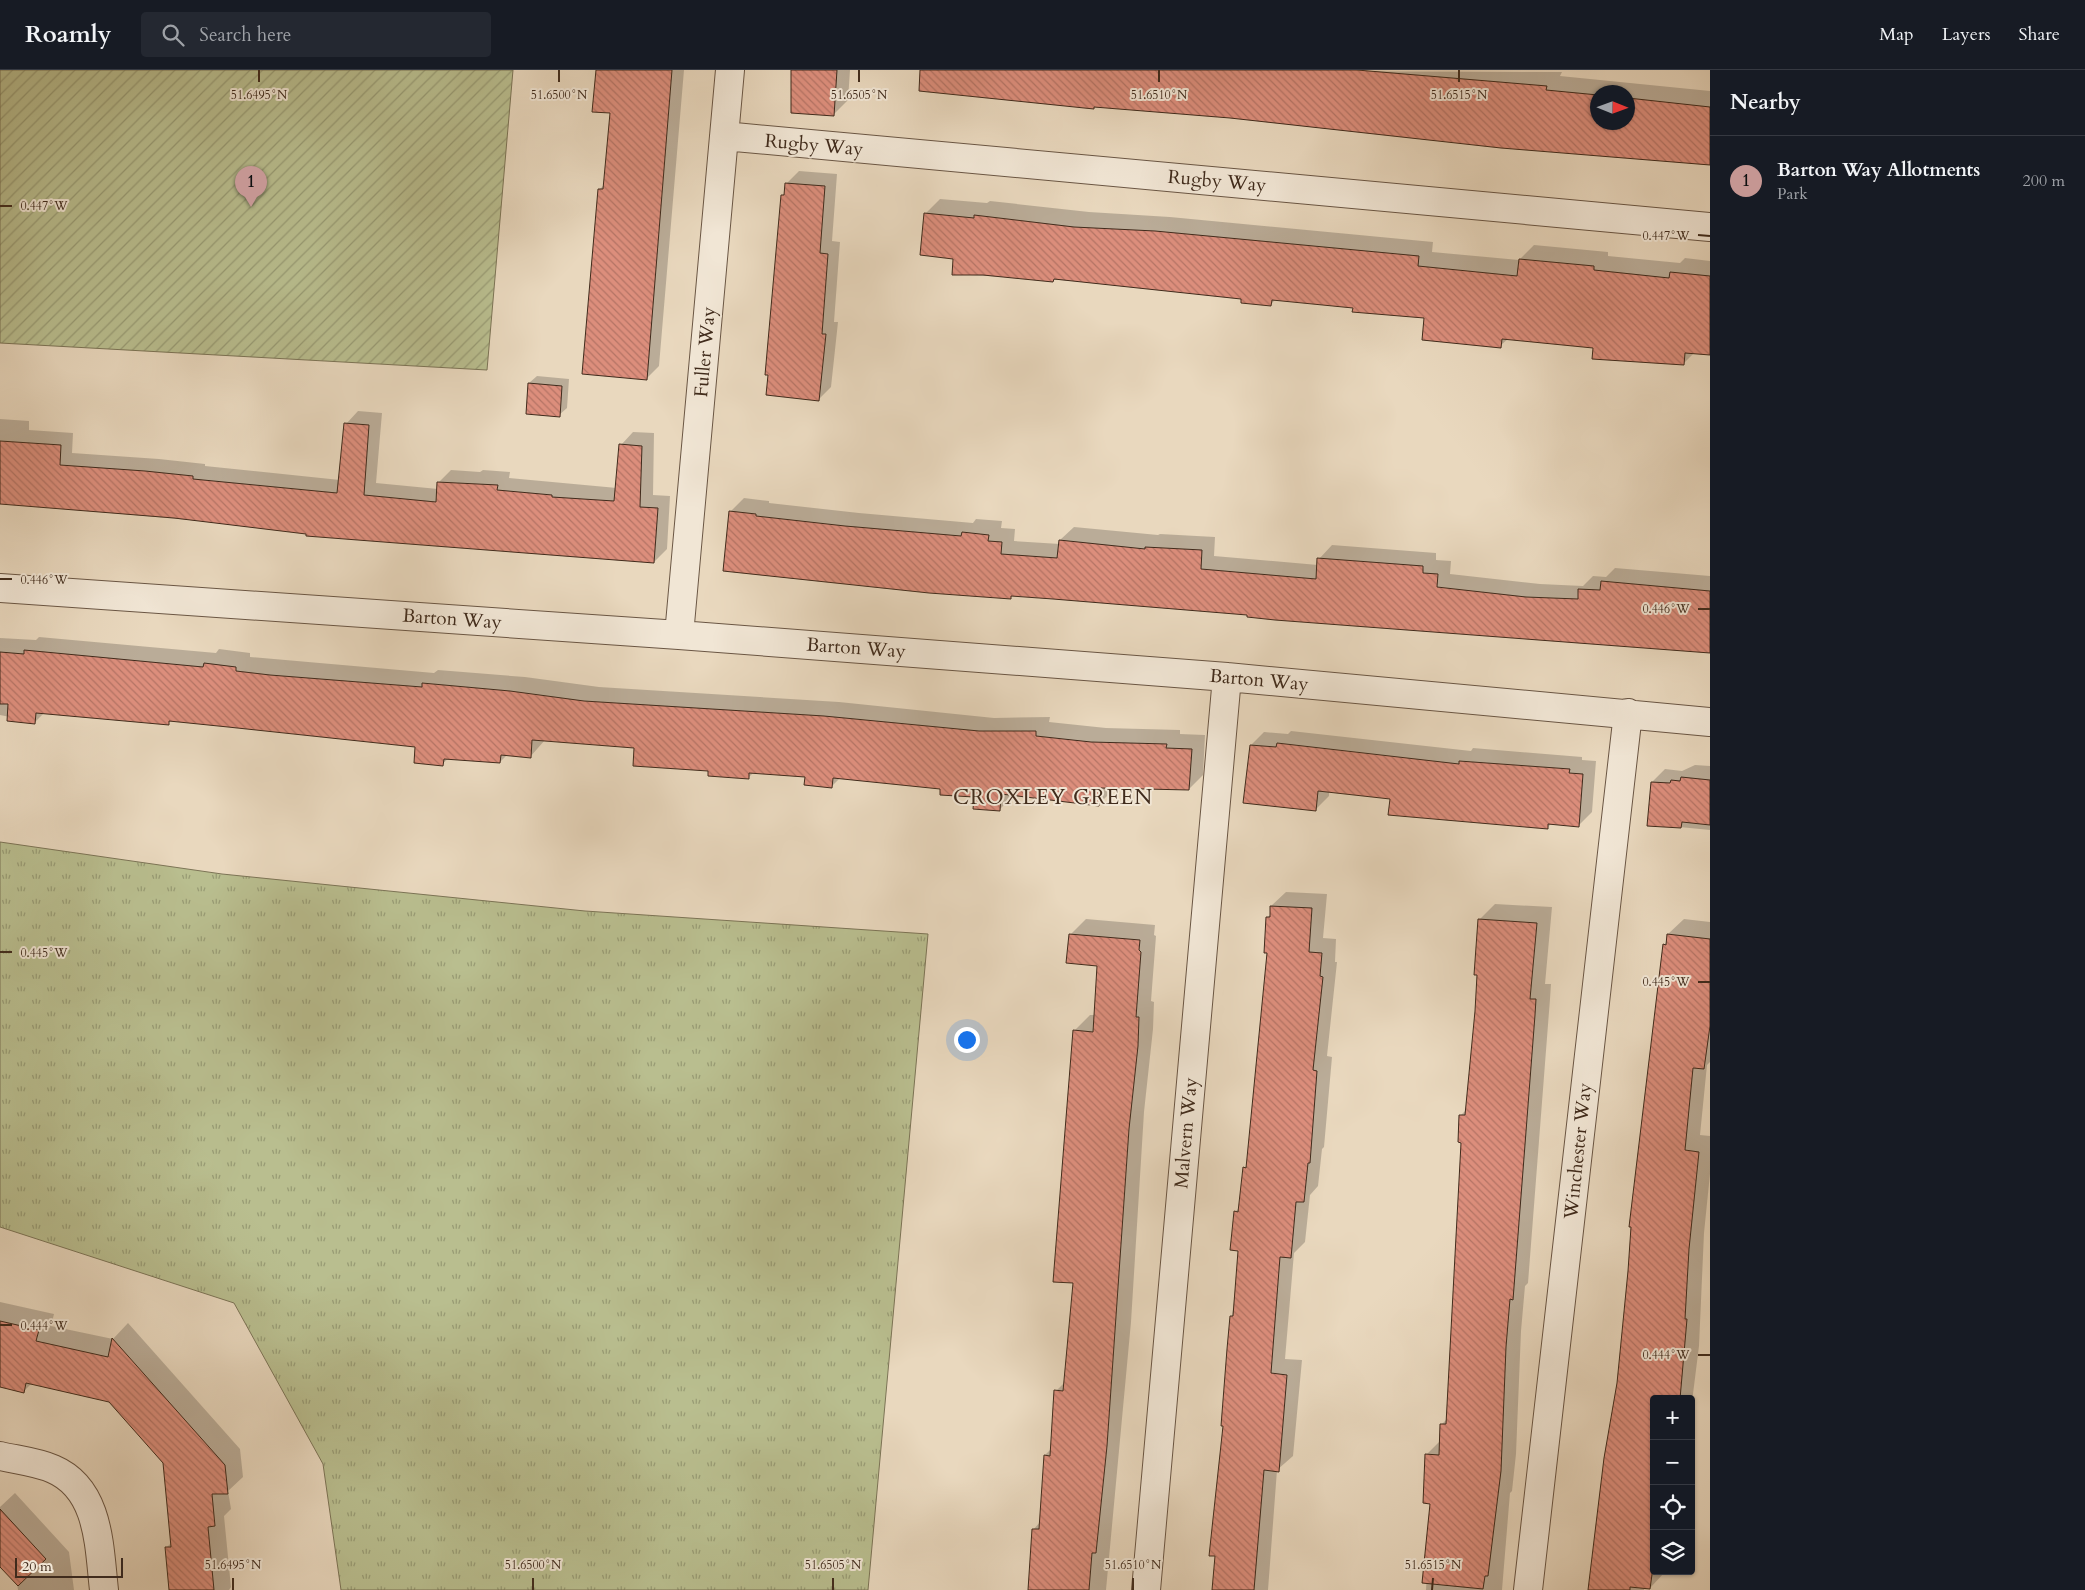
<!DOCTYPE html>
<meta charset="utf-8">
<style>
body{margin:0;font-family:Cardo,serif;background:#242831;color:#f1f3f6}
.controls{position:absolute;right:15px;bottom:15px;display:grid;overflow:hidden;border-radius:5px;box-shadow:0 1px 4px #0004}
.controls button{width:45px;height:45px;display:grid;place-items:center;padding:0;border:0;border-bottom:1px solid #363941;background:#171b24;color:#f1f3f6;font:25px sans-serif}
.compass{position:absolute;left:1590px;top:15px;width:45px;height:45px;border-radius:50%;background:#171b24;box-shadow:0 1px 4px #0004;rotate:91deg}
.scale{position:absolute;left:15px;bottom:12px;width:108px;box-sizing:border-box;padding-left:5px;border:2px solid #402b1c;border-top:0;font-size:14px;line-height:18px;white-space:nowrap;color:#402b1c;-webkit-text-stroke:4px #f1e6d5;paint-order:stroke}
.you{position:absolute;left:966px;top:969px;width:18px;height:18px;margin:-12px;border:4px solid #fff;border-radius:50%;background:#1a73e8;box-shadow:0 0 0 8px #1a73e833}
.badge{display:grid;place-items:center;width:32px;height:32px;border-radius:50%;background:#c59692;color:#111;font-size:16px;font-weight:700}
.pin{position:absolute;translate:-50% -41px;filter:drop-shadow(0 1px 2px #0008)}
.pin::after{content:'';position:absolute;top:26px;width:18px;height:15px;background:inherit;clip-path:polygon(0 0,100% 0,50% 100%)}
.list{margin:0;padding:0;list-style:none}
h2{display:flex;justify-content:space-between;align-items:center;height:65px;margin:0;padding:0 20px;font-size:21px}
h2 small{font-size:16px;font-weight:400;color:#9ea1a6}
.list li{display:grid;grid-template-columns:32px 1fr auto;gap:15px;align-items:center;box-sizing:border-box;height:90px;padding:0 20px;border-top:1px solid #363941}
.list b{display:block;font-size:19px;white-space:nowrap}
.list p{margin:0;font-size:16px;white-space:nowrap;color:#9ea1a6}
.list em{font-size:16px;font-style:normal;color:#9ea1a6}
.icon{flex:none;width:28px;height:28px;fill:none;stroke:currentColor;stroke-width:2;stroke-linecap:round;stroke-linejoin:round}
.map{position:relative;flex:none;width:1710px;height:1520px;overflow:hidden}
header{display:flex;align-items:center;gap:30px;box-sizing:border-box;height:70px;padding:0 25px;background:#171b24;border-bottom:1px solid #363941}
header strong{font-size:24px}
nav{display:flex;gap:28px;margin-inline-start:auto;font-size:18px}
.search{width:350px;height:45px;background:#242831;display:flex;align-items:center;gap:12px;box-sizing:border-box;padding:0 18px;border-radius:5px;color:#9ea1a6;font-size:19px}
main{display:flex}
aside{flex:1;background:#171b24}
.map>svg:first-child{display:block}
.park{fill:url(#park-tufts);stroke:#7c7456}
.garden{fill:url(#garden-furrows);stroke:#7c7456}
.shadow{fill:#0003;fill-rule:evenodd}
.building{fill:url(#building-back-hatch);stroke:#402b1c}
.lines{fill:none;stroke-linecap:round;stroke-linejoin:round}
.street-casing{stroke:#6a5644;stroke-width:30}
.street{stroke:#f1e6d5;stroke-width:28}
.ticks{fill:none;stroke:#402b1c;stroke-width:2}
.labels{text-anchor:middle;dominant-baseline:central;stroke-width:4;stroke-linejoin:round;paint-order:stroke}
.street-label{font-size:19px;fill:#402b1c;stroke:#f1e6d5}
.quarter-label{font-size:21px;letter-spacing:1px;fill:#402b1c;stroke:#f1e6d5}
.ticks-label{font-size:12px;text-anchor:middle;fill:#402b1c;stroke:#f1e6d5;stroke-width:4;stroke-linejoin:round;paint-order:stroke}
</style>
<header>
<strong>Roamly</strong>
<div class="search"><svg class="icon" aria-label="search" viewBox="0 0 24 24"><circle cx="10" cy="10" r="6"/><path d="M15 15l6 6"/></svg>Search here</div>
<nav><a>Map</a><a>Layers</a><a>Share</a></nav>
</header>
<main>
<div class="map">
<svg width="1710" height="1520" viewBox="0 0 1710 1520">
<defs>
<pattern id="park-tufts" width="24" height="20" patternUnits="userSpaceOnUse" patternTransform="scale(1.25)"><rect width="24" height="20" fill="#b9be8f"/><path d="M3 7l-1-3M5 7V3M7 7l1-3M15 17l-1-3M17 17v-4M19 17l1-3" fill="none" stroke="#989b74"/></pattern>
<pattern id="garden-furrows" width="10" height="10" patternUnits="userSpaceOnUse" patternTransform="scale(1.25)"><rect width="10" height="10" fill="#b9be8f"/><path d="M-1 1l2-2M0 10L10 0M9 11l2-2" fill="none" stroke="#989b74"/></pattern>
<pattern id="building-back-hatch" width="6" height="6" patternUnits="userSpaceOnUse" patternTransform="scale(1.25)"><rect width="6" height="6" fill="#dc8e7c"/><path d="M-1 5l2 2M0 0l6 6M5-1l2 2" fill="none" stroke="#b47465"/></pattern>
</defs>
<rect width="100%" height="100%" fill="#e9d8be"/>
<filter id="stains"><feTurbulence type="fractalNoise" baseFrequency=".004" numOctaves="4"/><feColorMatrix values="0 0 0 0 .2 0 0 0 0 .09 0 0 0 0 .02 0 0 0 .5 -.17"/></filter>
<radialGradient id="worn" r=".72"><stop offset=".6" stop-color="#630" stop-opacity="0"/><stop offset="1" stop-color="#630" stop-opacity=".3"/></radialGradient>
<path class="park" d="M0,772l222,32 363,37 343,23 -60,656h-527l-18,-126 -89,-161 -234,-76z"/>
<path class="garden" d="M0,0h513l-26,300 -487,-27z"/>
<path class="shadow" d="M597,0h87l-25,296 -13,13 -47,-189 6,-6 6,-72z
M793,0h57l-2,30 -15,15z
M938,0l624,2 -2,4 150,15v74l-208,-18 -272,-31 -134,-10 -2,2zM1598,22h30v30h-30z
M799,101l38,3 -5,67 8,1 -6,80h4l-7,65 -12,12 -37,-203 4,-4v-8z
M940,129l47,4 3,-2 99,11 81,5 263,25 -1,10 87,8 15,-15 74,7v4l72,7 5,-5 25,3v93l-16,-1 -10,10 -89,-16 -86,-9 -9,8 -75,-29 -71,-10 -78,-8 -5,5 -28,-6 -149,-16 -141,-8 1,-16 -29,-44z
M537,306l32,3 -2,29 -8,7 -32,-3 2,-29z
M358,341l24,2 -6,70 62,6v-6l13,-13 29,2 3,-2 27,2 -1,6 108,10 4,-43 12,-13 21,1 -1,62 17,1 -3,53 -13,13 -654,-59v-84l29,2v9l44,3 -1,20 87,6 46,5v2l135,14 6,-56z
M744,428l25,3v2l90,10 114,10 3,-4 26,2 -1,7 14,1 -1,12 46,3v-4l14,-13 84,8 2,-1 55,3 -1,19 104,9 1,-6 13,-14 104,8v7l15,1 -1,13 90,10 43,2 10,-10 13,1 9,-9 95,8v77l-697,-58 -3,3 -280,-86z
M39,567l177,16 3,-4 31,4v4l184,16 4,-3 87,7 74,10 240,15 155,16 56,-1 -1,5 57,6 74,2v4l25,1 -2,40 -14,14 -76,-2v3l-15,15 -84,-10 -15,15 -24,-14 -34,-8 -101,-10 -9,9 -25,-11 -52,-4 -6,6 -38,-8 -74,-24 -91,-6 -15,17 -22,-3 -8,8 -51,-4 -7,6 -25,-19 -245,-25 -4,3 -124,-10 -9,9 -35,-7v-77l36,2z
M1291,661l180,20 2,-3 109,9v3l14,1 -4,51 -14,14 -26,-3 -5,5 -156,-30 -62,-7v5l-14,14 -64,-65 13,-13 24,2z
M1695,695l15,1v64l-61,-6 3,-42 13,-13 17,2z
M1286,822l41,2 -4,44 13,1 -1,23h2l-10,94 5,1 -8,90 -2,2 -4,37 -8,9 -5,47 -11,11 -9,106 17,1 -9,96 -16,14 -9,120h-55l15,-241 12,-99 -5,-38 5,-5 4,-39 4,-3 20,-213 -1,-34 4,-4v-8z
M1495,834l57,3 -7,77h6l-1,15 -22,284 -3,3 -4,45 -5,123 -4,37 -2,2 -8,97h-76l5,-87 -5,-48 15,-15v-15l6,-6 15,-278 -1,-26 6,-6 9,-98 3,-91z
M1086,849l69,6 -1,10 2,1 -5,65 3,1 -1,27 -9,83 -13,210 -25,268h-77l5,-61 6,-7 5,-67 6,-6 5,-58 10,-10 9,-99 -1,-251 16,-16h5l3,-51 -28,-29z
M1684,849l26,3v140l-3,3 -7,70 10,1v38l-6,59 -5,113 -7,56 -1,6v-9h-37v172l11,1 -15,16 -6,-1v3h-56l27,-181 49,-464 3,-3 1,-8z
M0,1232l54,12 -3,12 62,13 15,-16 112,126 3,28 -15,14 3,18 -7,7 7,71 -2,3h-59l-4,-42 6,-6 -8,-79 -54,-62 -78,-18 -8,8 -24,-5z
M15,1423l54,59 5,38h-56l-1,-7 -17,-17v-59z"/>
<path class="building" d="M596,0h76l-25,310 -65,-6 16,-185h5l7,-76 -18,-1z
M791,0h46l-3,46 -43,-3z
M920,0h437l190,16 -1,4 52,5v27h30v-24l82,9v58l-209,-17 -271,-30 -136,-11v2l-175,-18z
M785,113l40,3 -5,67 8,1 -6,80h4l-7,67 -53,-6 2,-20h-3l16,-180h3z
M924,143l50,5v-3l100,12 81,4 264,25 -1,10 99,10 2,-17 75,7v4l75,8 1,-6 40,4v79l-25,-2 -1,12 -92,-6 1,-11 -91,-9 -1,9 -79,-8 2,-22 -72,-6 1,-4 -81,-8 -1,6 -30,-3v-4l-187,-20 -1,3 -70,-7h-31l1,-16 -33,-4z
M528,313l34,3 -2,31 -34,-3z
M344,353l25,2 -5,70 72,7 1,-20 61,3 -1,5 55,5v2l62,4 5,-57 23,2 -2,61 18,1 -4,55 -348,-27v-2l-132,-16 -174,-14v-63l61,4 -1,20 85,6 48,5v3l144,14z
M729,441l27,3v2l89,10 116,10 1,-4 27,3 -1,6 14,1 -1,12 56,4 2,-18 86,9v-2l57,3 -1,19 115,10 1,-21 106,8v7l15,1 -1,13 89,10 52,2v-10l22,1 1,-9 109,10v62l-435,-33 -28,-3v-2l-194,-16 -42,-3v3l-82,-6 -206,-22z
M24,580l179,17 1,-4 32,4v4l34,4 152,12v-4l88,8 74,10 240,15 155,15h57v5l55,6 76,2 -1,4 26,1 -3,41 -88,-2 -2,18 -98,-12 -1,17 -27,-2 1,-12 -34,-2v-6l-107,-11 -1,10 -28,-3 1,-8 -56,-4v6l-41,-3v-5l-75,-5 1,-18 -102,-8 -1,18 -30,-3 -1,8 -56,-4 -1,7 -29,-3 1,-16 -187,-20 -59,-6v4l-133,-12 -1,11 -28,-3 1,-17h-8v-52l24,2z
M1277,673l182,21v-3l111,8 -1,4 14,1 -4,53 -31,-3v5l-160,-14 2,-16 -72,-8 -2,20 -73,-8 7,-58 26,2z
M1681,707l29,3v45l-28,-3 -1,6 -34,-2 4,-44 19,1 1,-3 9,1z
M1270,836l42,2 -3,44 13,1 -2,23 3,1 -10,93 4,1 -7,92h-2l-4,39h-8l-5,56 -11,-1 -9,116 16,2 -8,97 -15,-2 -10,120h-42l3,-34h-6l14,-130h-2l6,-77 3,-33h3l5,-65 -8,-1 2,-19 2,-20 4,1 5,-45 3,1 21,-215h-3l2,-36h4z
M1478,849l59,4 -7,76h6l-1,16 -22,285 -3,-1 -4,48 -5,124 -13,105h-3l-2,13 -61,-6 8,-79 -7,-1 2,-49 14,1 1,-31h6l15,-281 -3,-1 1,-27h6l10,-104 2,-36h-3z
M1069,864l71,6 -1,10 2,2 -5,65h3l-1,29 -9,83 -22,317 -11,107h-4l-3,37h-61l4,-61h7l5,-74 6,1 4,-66 9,1 10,-108 -20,-1 20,-252 20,2 4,-66 -31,-3z
M1667,864l43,5v87l-6,43 -11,-1 -8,82 14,2 -10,97 -4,70h2l-7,80h-26v161l-4,29 -20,-2v3h-42l16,-132 13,-75 11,-112 3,-44h-2l34,-283 3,1z
M0,1251l39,9 -3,11 72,16 4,-19 113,127 3,29h-16l3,32 -7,1 6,63h-45l-4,-43h6l-8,-84 -54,-61 -83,-19 -2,10 -24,-6z
M0,1439l46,50 -28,27 -18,-19z"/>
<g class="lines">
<g class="street-casing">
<path id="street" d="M724,66l986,91
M0,518l679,47 548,42 483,45
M679,565l51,-565
M0,1386c17,4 37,6 53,13 47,20 46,78 51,121
M1146,1520l81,-913
M1528,1520l100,-877"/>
</g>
<use href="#street" class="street"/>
</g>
<path class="ticks" d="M259,12v-12M559,12v-12M859,12v-12M1159,12v-12M1459,12v-12M0,136h12M1698,165l12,1M0,509h12M1698,539h12M0,882h12M1698,912h12M0,1255h12M1698,1285h12M233,1520v-12M533,1520v-12M833,1520v-12M1133,1520v-12M1432,1520l1,-12"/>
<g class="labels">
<g class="street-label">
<text transform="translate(814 75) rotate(5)">Rugby Way</text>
<text transform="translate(1217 111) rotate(5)">Rugby Way</text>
<text transform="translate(705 282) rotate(-85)">Fuller Way</text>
<text transform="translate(452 549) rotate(4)">Barton Way</text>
<text transform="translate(856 578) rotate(4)">Barton Way</text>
<text transform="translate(1259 610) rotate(5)">Barton Way</text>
<text transform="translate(1186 1063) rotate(-85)">Malvern Way</text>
<text transform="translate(1578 1081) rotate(-84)">Winchester Way</text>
</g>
<g class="quarter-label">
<text x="1053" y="727">CROXLEY GREEN</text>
</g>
</g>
<g class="ticks-label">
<text x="259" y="29">51.6495°N</text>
<text x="559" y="29">51.6500°N</text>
<text x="859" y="29">51.6505°N</text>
<text x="1159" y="29">51.6510°N</text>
<text x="1459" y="29">51.6515°N</text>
<text x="44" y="140">0.447°W</text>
<text x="1666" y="170">0.447°W</text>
<text x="44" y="514">0.446°W</text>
<text x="1666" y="543">0.446°W</text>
<text x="44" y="887">0.445°W</text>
<text x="1666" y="916">0.445°W</text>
<text x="44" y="1260">0.444°W</text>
<text x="1666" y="1289">0.444°W</text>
<text x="233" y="1499">51.6495°N</text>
<text x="533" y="1499">51.6500°N</text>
<text x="833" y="1499">51.6505°N</text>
<text x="1133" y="1499">51.6510°N</text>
<text x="1433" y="1499">51.6515°N</text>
</g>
<rect width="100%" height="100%" filter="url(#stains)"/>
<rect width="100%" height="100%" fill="url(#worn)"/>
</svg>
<div class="controls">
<button>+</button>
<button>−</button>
<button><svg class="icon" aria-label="locate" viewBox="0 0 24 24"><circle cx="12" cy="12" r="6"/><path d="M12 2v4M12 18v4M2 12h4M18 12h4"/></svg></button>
<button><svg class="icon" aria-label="layers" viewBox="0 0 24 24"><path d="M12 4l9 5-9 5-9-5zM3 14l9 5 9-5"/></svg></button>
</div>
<svg class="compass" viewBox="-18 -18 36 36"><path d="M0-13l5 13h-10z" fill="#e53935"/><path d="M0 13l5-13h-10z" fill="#9ea1a6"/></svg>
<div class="scale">20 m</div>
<div class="you"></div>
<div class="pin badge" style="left:251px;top:137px">1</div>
</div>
<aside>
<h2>Nearby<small></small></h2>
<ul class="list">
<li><span class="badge">1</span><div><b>Barton Way Allotments</b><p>Park</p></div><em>200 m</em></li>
</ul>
</aside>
</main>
